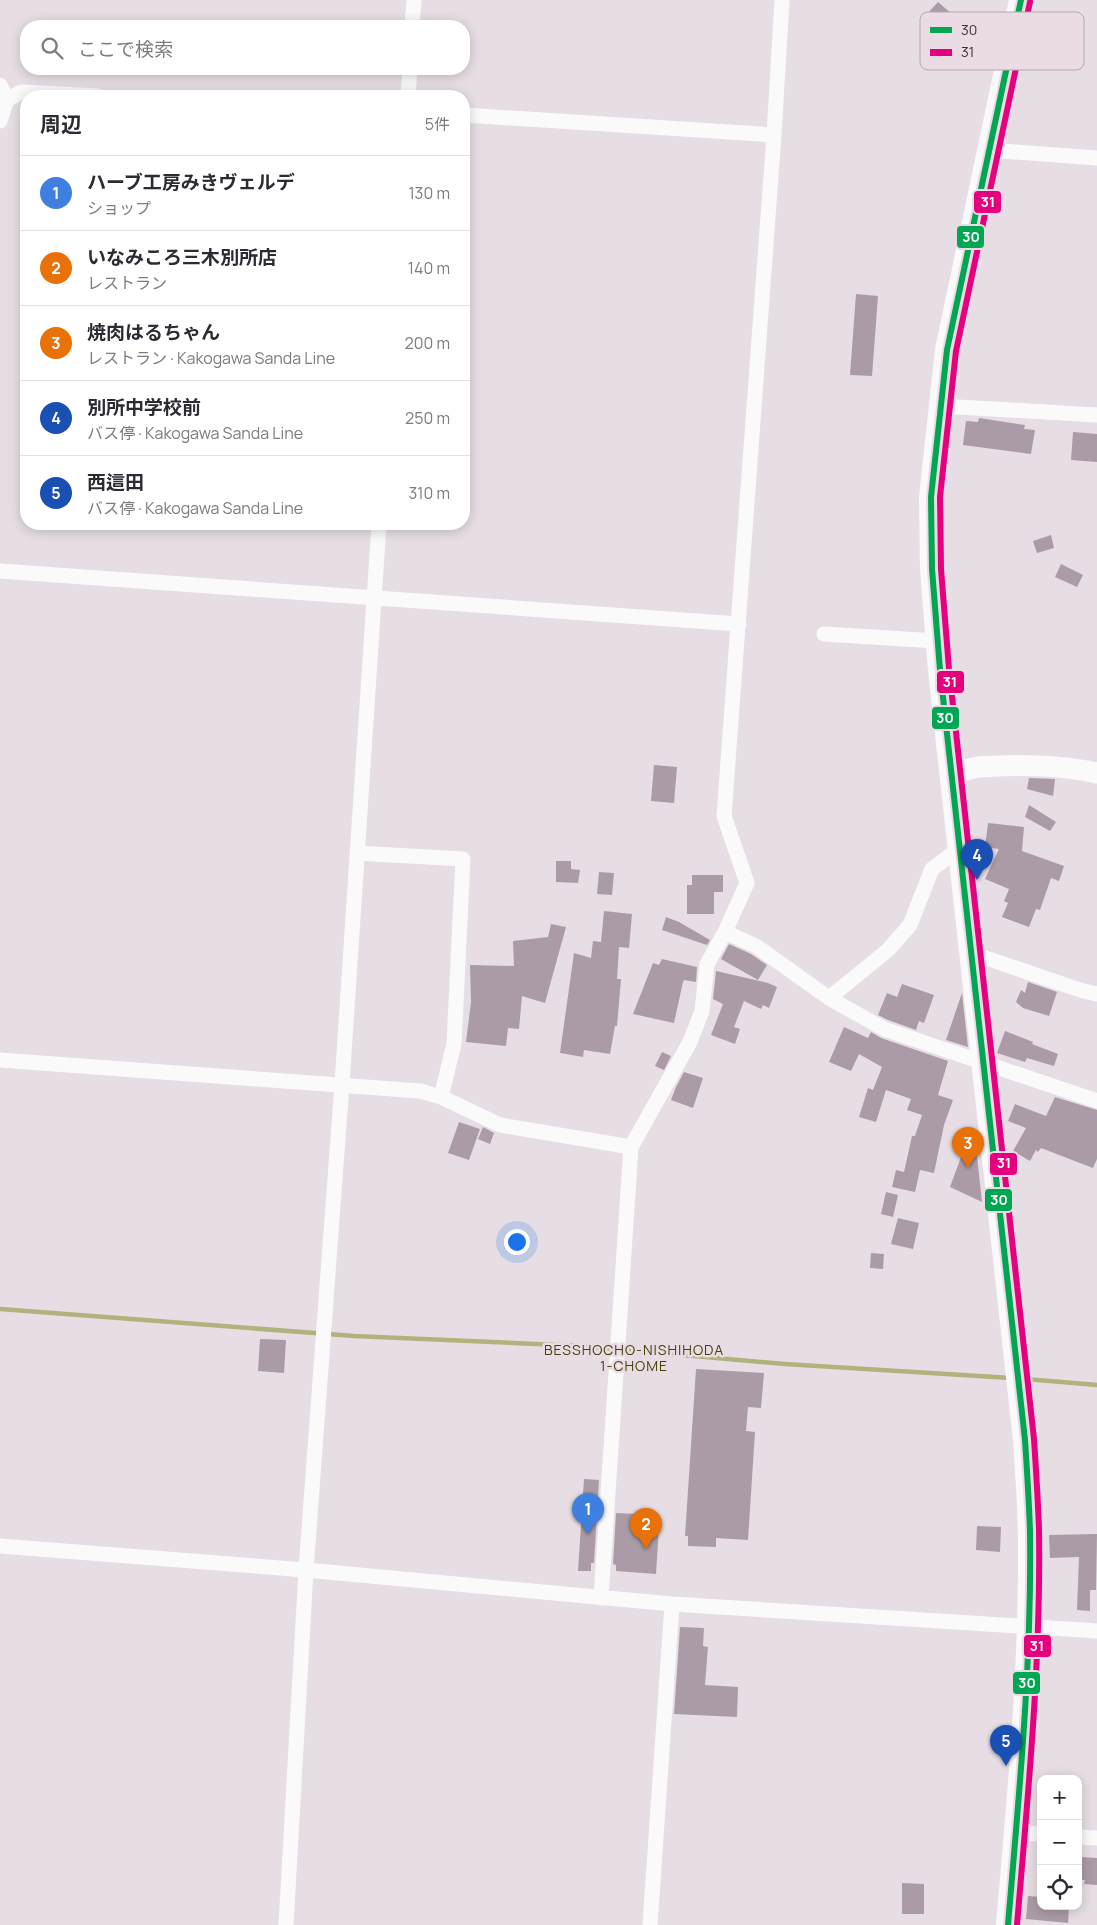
<!DOCTYPE html>
<html lang="ja">
<meta charset="utf-8">
<style>
body{margin:0;font-family:Manrope,"Noto Sans JP",sans-serif;background:#f2f2f3;color:#2b2b33}
.controls{position:absolute;right:15px;bottom:15px;display:grid;overflow:hidden;border-radius:10px;box-shadow:0 2px 12px #0003}
.controls button{width:45px;height:45px;display:grid;place-items:center;padding:0;border:0;border-bottom:1px solid #e1e1e2;background:#fff;color:#2b2b33;font:25px sans-serif}
.you{position:absolute;left:516px;top:1241px;width:18px;height:18px;margin:-12px;border:4px solid #fff;border-radius:50%;background:#1a73e8;box-shadow:0 0 0 8px #1a73e833}
.badge{display:grid;place-items:center;width:32px;height:32px;border-radius:50%;background:#0b8043;color:#fff;font-size:16px;font-weight:700}
.pin{position:absolute;translate:-50% -41px;filter:drop-shadow(0 1px 2px #0008)}
.pin::after{content:'';position:absolute;top:26px;width:18px;height:15px;background:inherit;clip-path:polygon(0 0,100% 0,50% 100%)}
.list{margin:0;padding:0;list-style:none}
h2{display:flex;justify-content:space-between;align-items:center;height:65px;margin:0;padding:0 20px;font-size:21px}
h2 small{font-size:16px;font-weight:400;color:#7c7c81}
.list li{display:grid;grid-template-columns:32px 1fr auto;gap:15px;align-items:center;box-sizing:border-box;height:75px;padding:0 20px;border-top:1px solid #e1e1e2}
.list b{display:block;font-size:19px;white-space:nowrap}
.list p{margin:0;font-size:16px;white-space:nowrap;color:#7c7c81}
.list em{font-size:16px;font-style:normal;color:#7c7c81}
.icon{flex:none;width:28px;height:28px;fill:none;stroke:currentColor;stroke-width:2;stroke-linecap:round;stroke-linejoin:round}
.map{position:relative;flex:none;width:1097px;height:1925px;overflow:hidden}
.search{position:absolute;background:#fff;box-shadow:0 2px 12px #0003;left:20px;top:20px;width:450px;height:55px;display:flex;align-items:center;gap:12px;box-sizing:border-box;padding:0 18px;border-radius:20px;color:#7c7c81;font-size:19px}
.panel{position:absolute;background:#fff;box-shadow:0 2px 12px #0003;left:20px;top:90px;width:450px;height:440px;border-radius:20px}
.map>svg:first-child{display:block}
.lines{fill:none;stroke-linecap:round;stroke-linejoin:round}
.stream{stroke:#b0b37c;stroke-width:4.5}
.building{fill:#ab9ba7}
.street{stroke:#fbfafb;stroke-width:15}
.secondary{stroke:#fbfafb;stroke-width:21}
.primary{stroke:#fbfafb;stroke-width:24}
.bus-1-casing{stroke:#eadbe5;stroke-width:10}
.bus-2-casing{stroke:#eadbe5;stroke-width:10}
.bus-1{stroke:#00a651;stroke-width:6}
.bus-2{stroke:#e5007d;stroke-width:6}
.labels{text-anchor:middle;dominant-baseline:central;stroke-width:5;stroke-linejoin:round;paint-order:stroke}
.neighbourhood-label{font-size:14px;letter-spacing:1px;fill:#414505;stroke:#eadbe5}
.key{fill:#eadbe5;stroke:#b4a8b0;stroke-width:1}
.key-label{font-size:14px;fill:#363034}
.line-badge{stroke:#eadbe5;stroke-width:2}
.badge-label{font-size:14px;text-anchor:middle;font-weight:bold;fill:#fff}
</style>
<div class="map">
<svg width="1097" height="1925" viewBox="0 0 1097 1925">
<rect width="100%" height="100%" fill="#e6dee4"/>
<g class="lines">
<path class="stream" d="M0,1309l354,27 227,10 204,18 226,14
M1026,1379l71,6"/>
</g>
<path class="building" d="M938,2l21,18 -10,12 -21,-19z
M856,294l22,2 -6,80 -22,-1z
M979,418l46,7 -1,4 11,1 -4,24 -68,-9 3,-24 12,1z
M1073,432l24,2v28l-26,-2z
M1051,535l3,13 -17,5 -4,-12z
M1061,564l22,11 -6,12 -22,-10z
M654,765l23,2 -3,36 -23,-2z
M1029,778l26,1 -2,17 -26,-7z
M1029,805l27,17 -6,9 -25,-14z
M988,823l36,4 -2,24 42,15 -5,15 -8,-3 -11,32 -4,-1 -7,18 -27,-10 6,-14 -4,-2 5,-12 -24,-10 14,-30 -14,-2z
M556,861h15v8l9,1 -2,13 -22,-1z
M599,872l15,1 -2,22 -15,-1z
M692,875h31v17h-9v22h-27v-29h5z
M604,911l28,3 -3,34 -10,-1 -2,32h4l-4,47h-2l-5,28 -26,-4 -1,7 -23,-4 14,-100 17,5 2,-17 8,1z
M666,917l13,5 31,18 -3,5 -45,-15z
M551,924l15,3 -21,76 -23,-7 -3,33 -11,-1 -2,18 -40,-4 5,-40 -1,-37 44,1 -1,-25 35,-4z
M729,944l22,10 16,11 -9,15 -37,-21z
M662,959l35,8 -1,15 -12,-2 -1,2 -9,41 -41,-9 20,-51 6,2z
M716,971l52,12 9,4 -8,21 -6,-3 -2,4 -17,-8 -10,26 6,2 -5,15 -24,-9 12,-31 -10,-5z
M1028,982l29,10 -8,24 -26,-8 -7,-6 5,-12 4,3z
M902,984l32,11 -10,28 -5,-2 -3,9 -28,-10 -10,-5 9,-22 10,4z
M962,993l6,54 -22,-7z
M844,1027l24,11 3,-6 10,6 67,23 -10,34 15,5 -9,25 -10,48 -14,-3 -5,22 -23,-5 4,-17 8,2 8,-36h3l7,-21 -15,-5 4,-11 -25,-9 -10,32 -17,-5 9,-29 5,2 9,-23 -23,-13 -8,17 -22,-9z
M1005,1031l28,11 -1,2 26,10 -4,12 -27,-8 -2,4 -28,-9z
M662,1052l9,4 -7,14 -9,-4z
M684,1072l19,6 -10,30 -22,-8 5,-13z
M1055,1097l42,13v49l-4,9 -52,-20 -3,4 -2,-2 -6,11 -17,-10 13,-23 -18,-7 7,-17 31,12z
M459,1122l21,7 -11,31 -21,-7z
M483,1127l11,6 -4,11 -12,-5z
M976,1147l6,55 -32,-15 14,-38z
M886,1192l12,3 -5,22 -12,-3z
M898,1218l21,5 -6,26 -22,-5z
M871,1253l13,1 -1,15 -13,-1z
M260,1339l26,1 -2,33 -26,-2z
M696,1369l68,4 -3,35 -13,-1 -2,24 9,1 -7,108 -32,-2v9l-28,-1v-10h-3z
M584,1479l15,1 -5,83h-3v8h-13z
M616,1513l20,1 -1,11 24,1 -3,48 -40,-3v-6l-3,-1z
M977,1526l24,1 -1,25 -24,-2z
M1097,1534l-1,56h-6v21l-13,-1 2,-53 -29,1 -1,-23z
M680,1627l24,1 -1,18 5,1 -3,38 33,2 -1,30 -63,-3z
M1080,1857l17,1v27l-13,-1 1,-4h-6z
M902,1883l22,1v30h-22z
M1028,1896l13,1v9h28l-1,17 -42,-4z"/>
<g class="lines">
<path class="street" d="M412,26l2,-26
M0,85l7,15
M408,96l2,-27
M464,115l310,20
M0,121l7,-21 14,-8 77,4
M988,150l109,8
M940,406l157,9
M0,571l739,53
M824,634l113,7
M357,853l106,6 -9,185 -13,53
M725,932l31,14 73,52 55,31 213,72
M971,953l112,38 14,3
M829,998l59,-48 22,-25 22,-56 28,-21
M0,1060l420,31 21,6 59,28 131,22
M0,1546l306,24 366,34 425,27
M601,1598l30,-451 59,-105 12,-31 5,-47 18,-32 22,-49 -23,-67 50,-681 8,-135
M1016,1833l25,1
M1078,1837l19,1
M286,1925l20,-355 36,-486 37,-560
M650,1925l22,-321"/>
<path class="secondary" d="M952,774c9,-2 18,-6 27,-7 34,-3 85,-2 118,6"/>
<path class="primary" d="M1008,1925c11,-127 23,-255 22,-382 0,-34 -3,-69 -5,-103l-85,-770 -8,-101 -1,-72 16,-147 74,-350"/>
<g class="bus-1-casing">
<path id="bus-1" d="M1008,1925c11,-131 24,-262 22,-394 -1,-30 -3,-61 -5,-91l-85,-770 -8,-101 -1,-72 16,-147 74,-350"/>
</g>
<g class="bus-2-casing">
<path id="bus-2" d="M1017,1925c11,-131 24,-263 22,-395 -1,-30 -3,-61 -5,-91l-85,-770 -8,-100 -1,-72 16,-146 74,-349"/>
</g>
<use href="#bus-1" class="bus-1"/>
<use href="#bus-2" class="bus-2"/>
</g>
<g class="labels">
<g class="neighbourhood-label">
<text x="634" y="1349">BESSHOCHO-NISHIHODA<tspan x="634" dy="16">1-CHOME</tspan></text>
</g>
</g>
<rect x="920" y="12" width="164" height="58" rx="8" class="key"/>
<rect x="930" y="27" width="22" height="6" fill="#00a651"/>
<rect x="930" y="49" width="22" height="7" fill="#e5007d"/>
<g class="key-label">
<text x="961" y="35">30</text>
<text x="961" y="57">31</text>
</g>
<g class="line-badge">
<rect x="973" y="190" width="29" height="24" rx="5" fill="#e5007d"/>
<rect x="956" y="225" width="29" height="24" rx="5" fill="#00a651"/>
<rect x="936" y="670" width="29" height="24" rx="5" fill="#e5007d"/>
<rect x="931" y="706" width="29" height="24" rx="5" fill="#00a651"/>
<rect x="989" y="1152" width="29" height="24" rx="5" fill="#e5007d"/>
<rect x="984" y="1188" width="29" height="24" rx="5" fill="#00a651"/>
<rect x="1023" y="1634" width="29" height="24" rx="5" fill="#e5007d"/>
<rect x="1012" y="1671" width="29" height="24" rx="5" fill="#00a651"/>
</g>
<g class="badge-label">
<text x="988" y="207">31</text>
<text x="971" y="242">30</text>
<text x="950" y="687">31</text>
<text x="945" y="723">30</text>
<text x="1004" y="1168">31</text>
<text x="999" y="1205">30</text>
<text x="1037" y="1651">31</text>
<text x="1027" y="1688">30</text>
</g>
</svg>
<div class="controls">
<button>+</button>
<button>−</button>
<button><svg class="icon" aria-label="locate" viewBox="0 0 24 24"><circle cx="12" cy="12" r="6"/><path d="M12 2v4M12 18v4M2 12h4M18 12h4"/></svg></button>
</div>
<div class="you"></div>
<div class="pin badge" style="left:588px;top:1534px;background:#3f7fe0">1</div>
<div class="pin badge" style="left:646px;top:1549px;background:#e8710a">2</div>
<div class="pin badge" style="left:968px;top:1168px;background:#e8710a">3</div>
<div class="pin badge" style="left:977px;top:880px;background:#1a4fb4">4</div>
<div class="pin badge" style="left:1006px;top:1766px;background:#1a4fb4">5</div>
<div class="search"><svg class="icon" aria-label="search" viewBox="0 0 24 24"><circle cx="10" cy="10" r="6"/><path d="M15 15l6 6"/></svg>ここで検索</div>
<section class="panel">
<h2>周辺<small>5件</small></h2>
<ul class="list">
<li><span class="badge" style="background:#3f7fe0">1</span><div><b>ハーブ工房みきヴェルデ</b><p>ショップ</p></div><em>130 m</em></li>
<li><span class="badge" style="background:#e8710a">2</span><div><b>いなみころ三木別所店</b><p>レストラン</p></div><em>140 m</em></li>
<li><span class="badge" style="background:#e8710a">3</span><div><b>焼肉はるちゃん</b><p>レストラン · Kakogawa Sanda Line</p></div><em>200 m</em></li>
<li><span class="badge" style="background:#1a4fb4">4</span><div><b>別所中学校前</b><p>バス停 · Kakogawa Sanda Line</p></div><em>250 m</em></li>
<li><span class="badge" style="background:#1a4fb4">5</span><div><b>西這田</b><p>バス停 · Kakogawa Sanda Line</p></div><em>310 m</em></li>
</ul>
</section>
</div>
